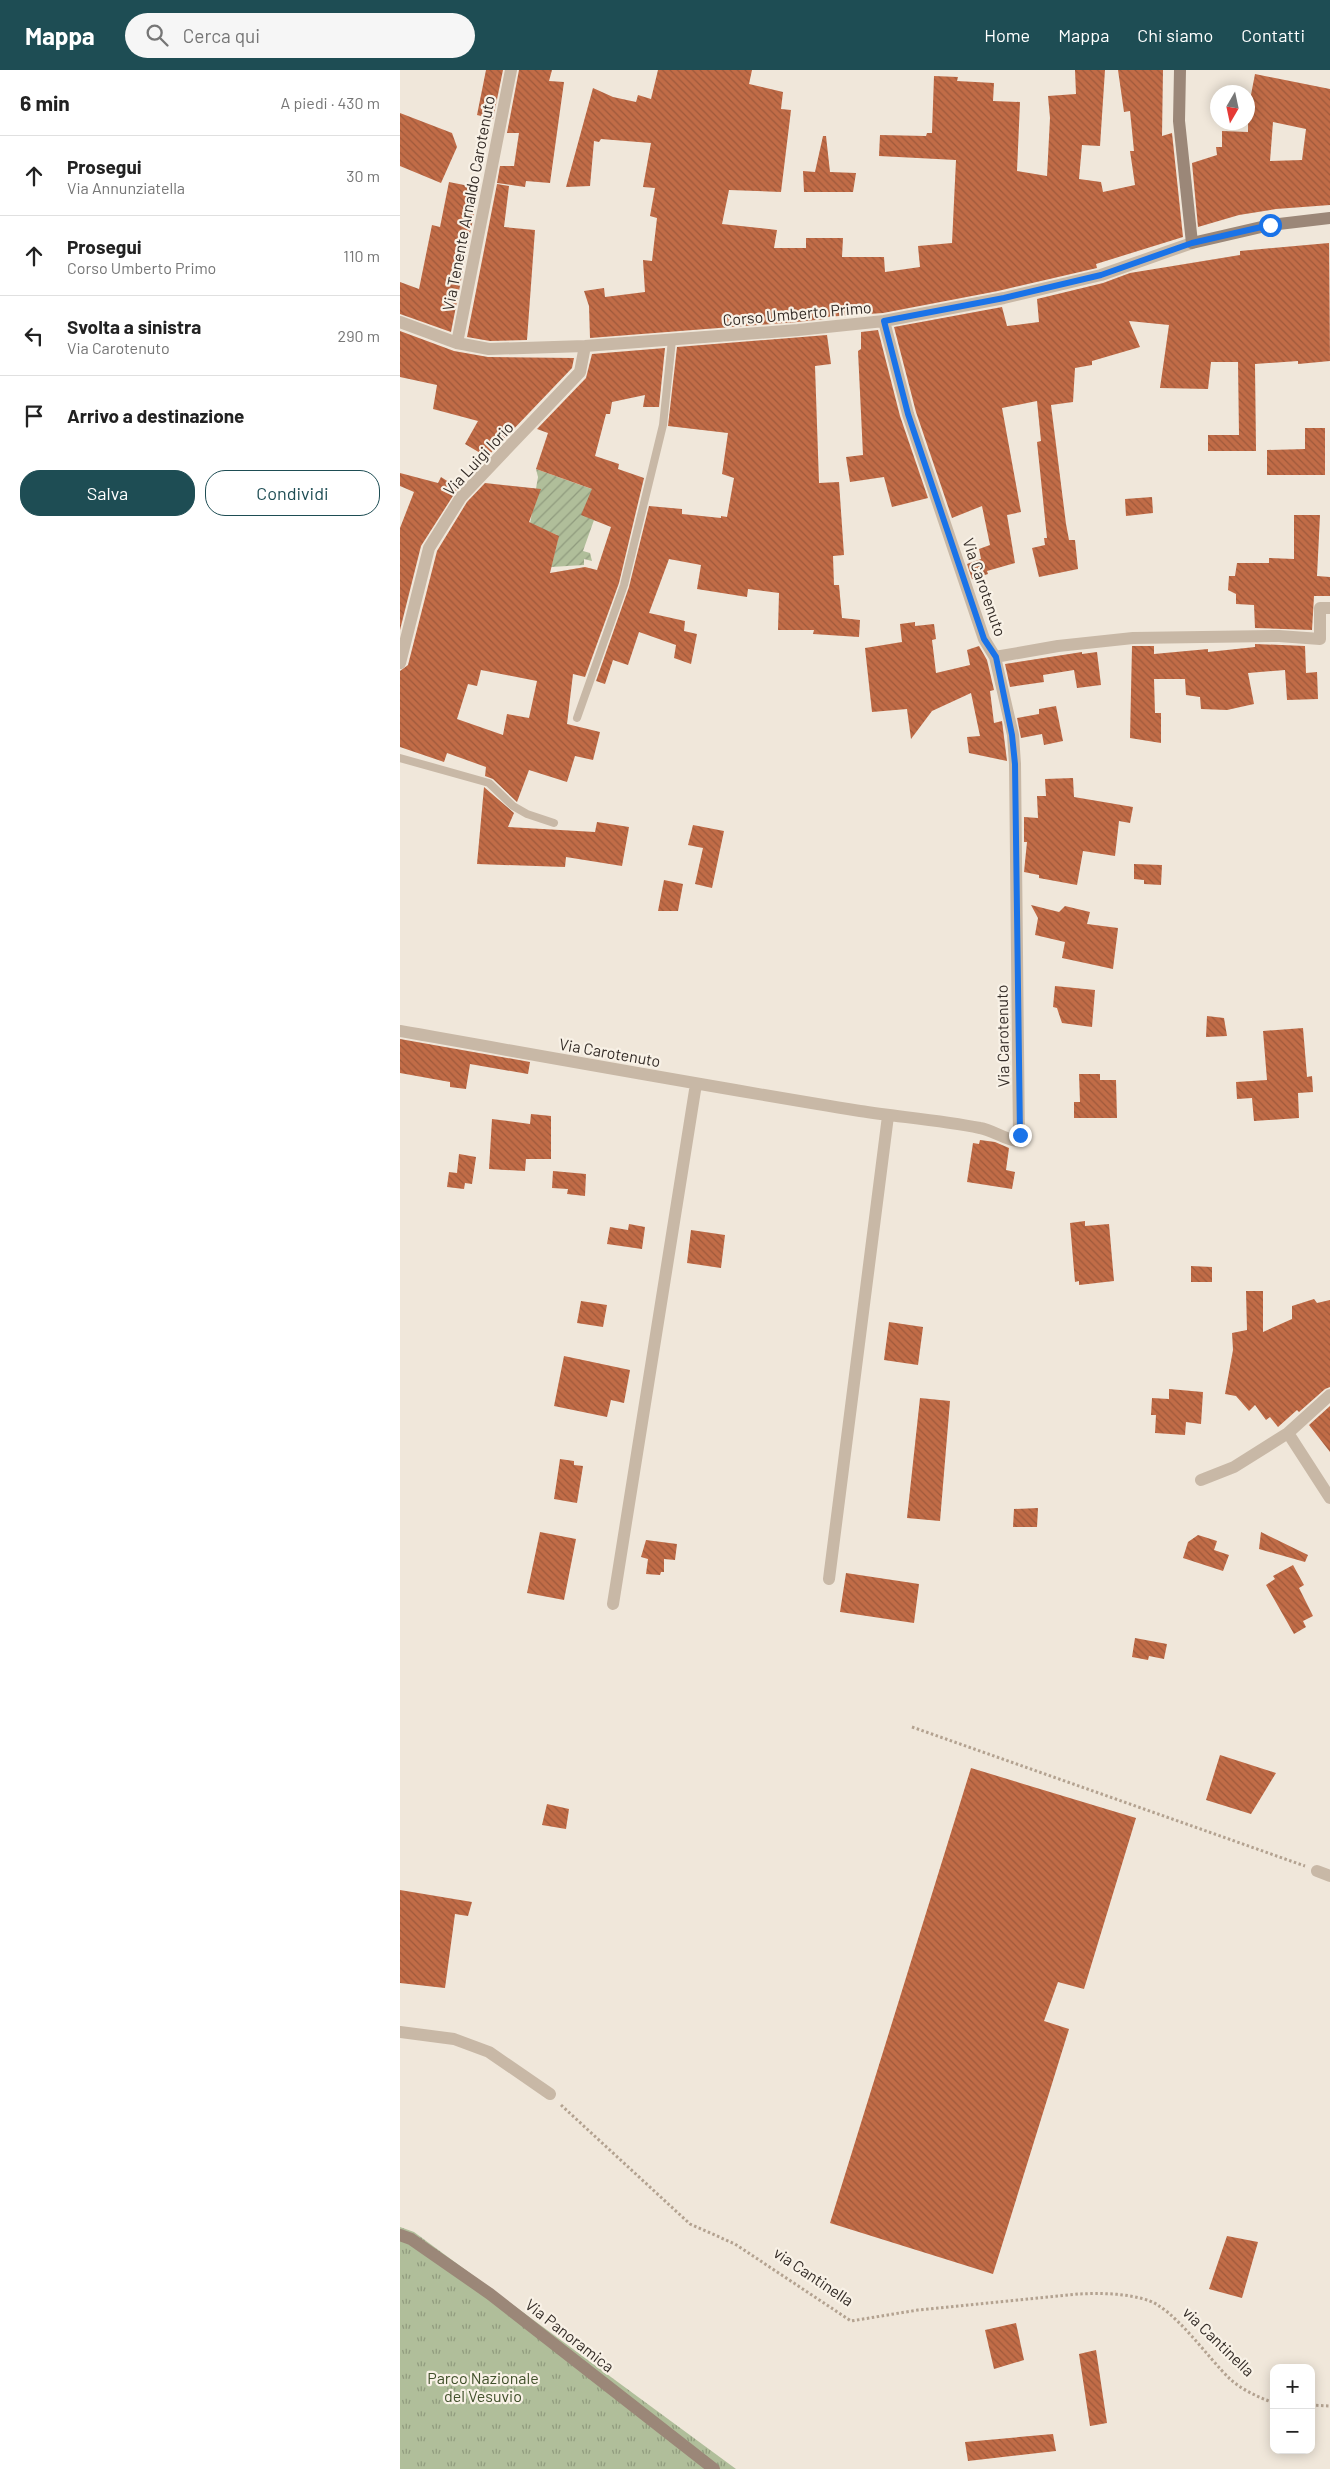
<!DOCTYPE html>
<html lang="it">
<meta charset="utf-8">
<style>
body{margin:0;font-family:Barlow,sans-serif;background:#f6f6f6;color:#222}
.controls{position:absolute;right:15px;bottom:15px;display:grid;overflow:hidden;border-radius:10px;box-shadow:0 2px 12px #0003}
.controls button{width:45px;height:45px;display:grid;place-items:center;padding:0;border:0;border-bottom:1px solid #e0e0e0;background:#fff;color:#222;font:25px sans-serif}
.compass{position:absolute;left:810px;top:15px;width:45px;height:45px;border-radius:50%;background:#fff;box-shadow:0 2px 12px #0003;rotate:189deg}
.stop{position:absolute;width:15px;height:15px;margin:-11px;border:4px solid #1a73e8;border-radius:50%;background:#fff}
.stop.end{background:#1a73e8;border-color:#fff;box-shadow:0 1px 5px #0008}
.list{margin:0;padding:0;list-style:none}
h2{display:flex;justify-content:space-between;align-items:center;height:65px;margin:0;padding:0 20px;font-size:21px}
h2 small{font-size:16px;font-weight:400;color:#767676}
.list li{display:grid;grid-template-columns:32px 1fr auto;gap:15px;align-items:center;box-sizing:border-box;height:80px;padding:0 20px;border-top:1px solid #e0e0e0}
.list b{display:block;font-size:19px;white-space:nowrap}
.list p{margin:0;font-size:16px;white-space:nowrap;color:#767676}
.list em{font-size:16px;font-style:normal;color:#767676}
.actions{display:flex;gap:10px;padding:15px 20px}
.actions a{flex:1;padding:11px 0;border:1px solid #1e4d54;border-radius:20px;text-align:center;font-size:18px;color:#1e4d54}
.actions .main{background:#1e4d54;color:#fff}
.icon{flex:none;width:28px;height:28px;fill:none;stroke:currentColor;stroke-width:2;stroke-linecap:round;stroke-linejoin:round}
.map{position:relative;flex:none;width:930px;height:2399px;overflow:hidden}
header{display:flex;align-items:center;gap:30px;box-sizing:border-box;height:70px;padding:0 25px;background:#1e4d54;color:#fff}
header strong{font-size:24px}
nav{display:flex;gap:28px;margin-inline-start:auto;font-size:18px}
.search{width:350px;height:45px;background:#f6f6f6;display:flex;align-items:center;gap:12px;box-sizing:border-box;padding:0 18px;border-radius:28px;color:#767676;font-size:19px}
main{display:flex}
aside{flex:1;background:#fff}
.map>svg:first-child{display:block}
.park{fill:url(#park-tufts)}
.garden{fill:url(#garden-furrows)}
.building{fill:url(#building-back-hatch);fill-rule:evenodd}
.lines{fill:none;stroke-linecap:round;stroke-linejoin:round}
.path{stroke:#b3a290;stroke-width:3;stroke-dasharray:2.5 2.5;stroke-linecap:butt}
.lane{stroke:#c8b8a6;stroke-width:8}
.street{stroke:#c8b8a6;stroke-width:12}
.secondary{stroke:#9b8778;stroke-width:12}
.route{stroke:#1a73e8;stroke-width:6}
.labels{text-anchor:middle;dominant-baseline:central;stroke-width:4.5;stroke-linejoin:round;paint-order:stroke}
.street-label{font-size:16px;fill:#342c27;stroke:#f8f1e6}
.park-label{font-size:16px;fill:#41512b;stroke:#f8f1e6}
</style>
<header>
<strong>Mappa</strong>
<div class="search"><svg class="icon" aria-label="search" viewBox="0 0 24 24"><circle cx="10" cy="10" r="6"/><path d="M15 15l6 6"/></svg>Cerca qui</div>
<nav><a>Home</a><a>Mappa</a><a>Chi siamo</a><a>Contatti</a></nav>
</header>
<main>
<aside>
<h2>6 min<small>A piedi · 430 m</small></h2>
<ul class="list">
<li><svg class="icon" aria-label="ahead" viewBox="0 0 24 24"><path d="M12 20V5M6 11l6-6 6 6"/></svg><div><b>Prosegui</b><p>Via Annunziatella</p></div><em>30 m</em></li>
<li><svg class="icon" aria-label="ahead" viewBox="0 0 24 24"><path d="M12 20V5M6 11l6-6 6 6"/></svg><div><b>Prosegui</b><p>Corso Umberto Primo</p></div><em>110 m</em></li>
<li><svg class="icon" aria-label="left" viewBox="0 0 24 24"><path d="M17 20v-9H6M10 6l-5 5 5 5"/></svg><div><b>Svolta a sinistra</b><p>Via Carotenuto</p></div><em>290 m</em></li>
<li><svg class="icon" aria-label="arrive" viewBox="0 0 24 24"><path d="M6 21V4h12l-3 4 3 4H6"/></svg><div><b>Arrivo a destinazione</b></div></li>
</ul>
<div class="actions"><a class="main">Salva</a><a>Condividi</a></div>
</aside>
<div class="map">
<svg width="930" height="2399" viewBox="0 0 930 2399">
<defs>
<pattern id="park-tufts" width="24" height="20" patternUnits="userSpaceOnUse" patternTransform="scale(1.25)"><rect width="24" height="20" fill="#b0be9a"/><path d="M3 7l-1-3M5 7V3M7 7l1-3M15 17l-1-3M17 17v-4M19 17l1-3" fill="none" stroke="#909b7e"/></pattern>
<pattern id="garden-furrows" width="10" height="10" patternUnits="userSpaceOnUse" patternTransform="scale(1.25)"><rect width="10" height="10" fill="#b0be9a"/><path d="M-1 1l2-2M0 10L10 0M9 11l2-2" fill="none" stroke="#909b7e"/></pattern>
<pattern id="building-back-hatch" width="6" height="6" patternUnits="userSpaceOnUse" patternTransform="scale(1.25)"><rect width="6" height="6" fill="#c16c47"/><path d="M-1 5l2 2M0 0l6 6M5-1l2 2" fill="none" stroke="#9e593b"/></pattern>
</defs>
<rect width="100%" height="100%" fill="#f0e7da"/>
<path class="park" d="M0,2157l14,5 322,237h-336z"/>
<path class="garden" d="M136,399l100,36 -31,18 -11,-3 -11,31 7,2 2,8 -8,-2v6l-33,2 7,-27 -1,-5 -27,-11 8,-47z"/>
<path class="building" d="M86,0h17l-10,49 -16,-4z
M119,0h33l-3,11 15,1 -14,101 -24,-2 -1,6 -28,-4 3,-17h14l5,-33h-12z
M258,0h94l-3,14 34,8 -2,17 10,1 -10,82 -52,-2 -7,34 55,6 -3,18h32v-10h37l-1,19h42l1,15 35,-5 -2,-21 34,-3 4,-83 -77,-4 1,-21 46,1 1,-3h5l2,-57 24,1 -1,4 37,2 -1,18 27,1 -3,69 30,5 3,-58 -2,-22 28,-2 -1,-24h30l-5,76 -18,-1 -3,34 22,3 2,10 32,-7 -5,-34h4l-4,-40 -6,1 -6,-42h45l-1,66 10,-3 11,104 -87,27 1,4 -99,23 -115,22 -58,4v2l-28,3 -207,16 -1,-32 -5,-15 20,-3 1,9 40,-5 -2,-32 9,1 5,-43 -7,-2 5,-28 -12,-1 8,-44 -50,-4 -2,3 -5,-1 -4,45 -24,1 27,-99 20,9 23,5 2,-7 13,4z
M855,4l75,15v116l-54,4 -37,6 -41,12 -6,-64 25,-8 -1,-8h6v-16l26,1v-32h2zM873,52l33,7 -4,31 -32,1z
M0,43l52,20 5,14 -16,36 -41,-17z
M423,66h3l4,36 26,1 -3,19h-49l-1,-21 12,1z
M49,112l30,6 -28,144 -51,-18v-32l19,7 13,-64 8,2z
M97,114l12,2 -5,41 31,3 -8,110 -37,1 -23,-4z
M929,173l1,118 -32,3v-3l-43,3 1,87h-48v-16h31l-1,-73h-27l-3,27 -48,-1 9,-63 -40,-4 11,26 -48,14v4l-17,3 -2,34 -22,3 15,119 3,16h6l3,29 -39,8 -7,-29 13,-3 -1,-7h3l-10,-96 4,-1 -4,-40 -35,7 19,104 -14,3 8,48 -28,8 1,3 -16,5 -5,-15 14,-5 -2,-10 11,-4 -8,-39 -30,12 -36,-106 -22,-85 108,-20 5,19 32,-4 -2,-23 66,-16 27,-10 110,-18v-4z
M478,260l22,86 28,82 -36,9 -8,-30 -34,5 -4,-25 17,-2 -5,-104 3,-2v-17z
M0,261l54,20 34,6 86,1 -2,10 -85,89 -22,-13 13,-23 -45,-12 4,-24 -37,-8z
M427,265l4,29 -16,2 4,117 20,-1 5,73 -11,1 1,29h5l3,33 18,2 -1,17 -46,-3 1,-4h-36l1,-37 -31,-4 -1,8 -50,-8 4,-24 -32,-6 -20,54 36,8 -1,10 13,3 -6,30 -17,-6 2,-13 -37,-13 -11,33 -15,-5 -8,24 -9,-3 33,-94 20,-81 33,3v5l39,4v-2l6,1 7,-39 -12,-4 6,-41 -60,-7 9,-79z
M265,278l-6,59h-16l2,-12 -33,7 -2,12h-4l-11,42 24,8 -1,5 26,9 -25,105 -34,94 -12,-3 -6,50 33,8 -7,28 -18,-4 -8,26 -38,-12 -12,32 -24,-23 -8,-3 1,-9 -39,-14 -3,9 -44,-15v-76l8,-6 29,-114 30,-49 18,-19 56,6 -12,33 30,14 -9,37 35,-6 12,3 14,-43 -30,-12 11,-26 -56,-20 12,-36 -11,-4 49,-51 6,-24zM81,600l56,11 -8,37 -22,-4 -4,21 -46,-16 11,-35 9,2z
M905,358h20v47h-58v-25l38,-1z
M0,403l38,10 3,-6 17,11 -37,58 -21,84v-102l14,-36 -14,-6z
M752,427l1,16 -27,3 -1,-17z
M894,445h26l-3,61 13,1v19h-16l-2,34 -57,-2 -1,-23 -18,-1v-10l-8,-4 1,-14h6l2,-13h32v-5l25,1z
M515,552v4l19,-2 2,15 -4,1 4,33 34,-8 -3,-15 12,-4 8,14 7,30 -4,1 4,32 8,-2 5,40 -38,-8 -2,-16 13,-1 -9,-43 -39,18 -21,28 -4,-30 -35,3 -7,-64 37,-6 -2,-18z
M855,574l50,2 1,27 11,-1 1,27 -31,1 -2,-30 -37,3 6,31 -27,6 -26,-1 -1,-12 -14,-2 -1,-16h-31l1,34h6v30l-31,-5 2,-92h22v8l54,-5v3l47,-5z
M682,582v2l15,-2 4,33 -24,3 -3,-18 -31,5 1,7 -34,5 -5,-23z
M656,636l7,35 -19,4 -2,-11 -21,4 -4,-20 22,-4v-5z
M673,708l1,19 59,10 -3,16 -11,-2 -4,35 -32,-5 -6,34 -38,-7v-3l-15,-3 3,-30h-3v-25l14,1 -1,-22h9l-1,-17z
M84,717l30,26 -6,14 87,5 2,-10 32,5 -7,39 -56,-9 -1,10 -88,-3z
M293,755l31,6 -12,57 -17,-4 8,-36 -15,-3z
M734,794l28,1 -1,20 -17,-1v-4l-10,-1z
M264,810l19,4 -5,27h-20z
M631,835l28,7 6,-6 25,6 -3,12 31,4 -5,41 -51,-11 3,-16 -30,-7 3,-17z
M655,916l40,4 -3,37 -30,-4 -5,-15 -4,-1z
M807,946l17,2 3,18 -21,1z
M903,958l4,49 5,-1 1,16 -15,1 1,25 -45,3 -2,-23 -15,1 -1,-17 31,-2 -4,-49z
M0,969l130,23 -2,12 -58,-10 -4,25 -16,-2v-5l-50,-9z
M679,1004h21v6h16l1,38h-43v-16h6z
M131,1044l20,2v43h-25l-1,12 -36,-2 3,-50 38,5z
M580,1070l15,2 14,6 -3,22 9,2 -3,17 -45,-7 6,-39 6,1z
M59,1084l17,3 -4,27 -7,-1 -1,6 -17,-2 2,-15 8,1z
M153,1101l33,3 -1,22 -18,-2 1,-5 -16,-1z
M685,1151v5l24,-2 5,57 -35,4v-4l-4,1 -5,-59z
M229,1154l16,3 -3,22 -35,-5 3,-17 18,3z
M291,1160l34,5 -4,33 -34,-5z
M791,1196l21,1v15h-21z
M846,1221h17v41l29,-13v-13l22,-7 3,4 13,-3v87l-5,2 -26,23 -2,-2 -19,17 -8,-10 -4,3 -11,-15 -6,6 -13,-15 -11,-2 8,-44 -1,-17 15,-3z
M181,1231l26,4 -4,22 -26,-4z
M489,1252l34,5 -5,38 -34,-5z
M164,1286l66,14 -6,33 -13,-3 -4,17 -53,-11z
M769,1319l34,3 -2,32 -15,-2 -1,13 -30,-2 1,-18h-5l1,-17 17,1z
M520,1328l30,3 -10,120 -33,-3z
M930,1336v46l-21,-27z
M160,1389l14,2v4l9,1 -6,37 -23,-4z
M638,1438l-1,19h-24l1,-18z
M140,1462l36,7 -12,61 -37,-7z
M861,1462l47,23 -3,7 -46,-13z
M798,1465l19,6 -3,9 15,5 -6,16 -40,-13 5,-16z
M246,1470l31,4 -2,16 -11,-1v13h-3l-1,3 -14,-1 2,-15 -7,-2z
M893,1495l11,20 -5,3 14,28 -10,5 3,6 -12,7 -28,-49 9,-6 -2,-3z
M446,1503l73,11 -5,39 -74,-11z
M735,1568l32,6 -3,15 -15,-3 -1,4 -16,-3z
M820,1685l56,18 -25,41 -45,-14z
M571,1698l165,50 -52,171 -26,-7 -14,39 25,8 -76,245 -163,-51z
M147,1734l22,5 -3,20 -24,-4z
M0,1820l72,12 -4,14 -13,-2 -10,74 -45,-5z
M827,2166l31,6 -16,56 -33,-9z
M616,2253l8,37 -30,9 -9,-39z
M696,2280l11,73 -17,3 -11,-72z
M653,2364l3,17 -88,10 -3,-19z"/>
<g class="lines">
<path class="path" d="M512,1657l393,139
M161,2035l129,119 45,20 116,77 67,-11 160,-16c22,-1 47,-1 69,6 27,8 61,58 83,79 12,11 28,18 44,24
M911,2335l19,1"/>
<path class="lane" d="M177,648l47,-133 39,-160 9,-85
M0,688l89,25 24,23 14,8 27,9"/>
<path class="street" d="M0,252l57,21 32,6 96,-3 213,-16 86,-9 120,-23 97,-23 91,-32
M57,273l54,-273
M595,587l63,-11 75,-8 146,-2 41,3v-31h10
M0,593l29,-115 32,-51 119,-125 5,-26
M0,961c153,27 306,55 460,80 39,6 80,9 120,17 13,2 27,13 39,13l-4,-377 -2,-29 -18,-78 -11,-18 -76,-225 -24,-93
M888,1363l42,65
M801,1410l33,-13 54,-34 42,-38
M429,1509l59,-463
M213,1534l83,-520
M917,1801l13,5
M0,1962l54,7 35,13 61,42"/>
<path class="secondary" d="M780,0l-1,51 13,122 78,-18 60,-7
M0,2165l11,4 79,55 224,175"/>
</g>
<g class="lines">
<path class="route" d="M620,1065l-5,-371 -3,-29 -16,-78 -12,-18 -76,-225 -24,-93 120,-23 97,-23 91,-32 78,-18"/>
</g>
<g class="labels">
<g class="street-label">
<text transform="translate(68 133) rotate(-79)">Via Tenente Arnaldo Carotenuto</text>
<text transform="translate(397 243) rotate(-5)">Corso Umberto Primo</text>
<text transform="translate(78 388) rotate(-47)">Via Luigi Iorio</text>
<text transform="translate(585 517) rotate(71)">Via Carotenuto</text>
<text transform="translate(602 966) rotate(-91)">Via Carotenuto</text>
<text transform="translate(210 982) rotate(10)">Via Carotenuto</text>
<text transform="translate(414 2206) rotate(34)">via Cantinella</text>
<text transform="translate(170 2265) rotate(38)">Via Panoramica</text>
<text transform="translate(819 2271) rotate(44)">via Cantinella</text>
</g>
<g class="park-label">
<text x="83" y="2307">Parco Nazionale<tspan x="83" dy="18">del Vesuvio</tspan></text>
</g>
</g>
</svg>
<div class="controls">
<button>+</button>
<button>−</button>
</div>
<svg class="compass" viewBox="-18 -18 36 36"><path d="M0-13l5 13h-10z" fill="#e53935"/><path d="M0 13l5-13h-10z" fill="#767676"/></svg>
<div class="stop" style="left:870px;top:155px"></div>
<div class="stop end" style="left:620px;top:1065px"></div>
</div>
</main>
